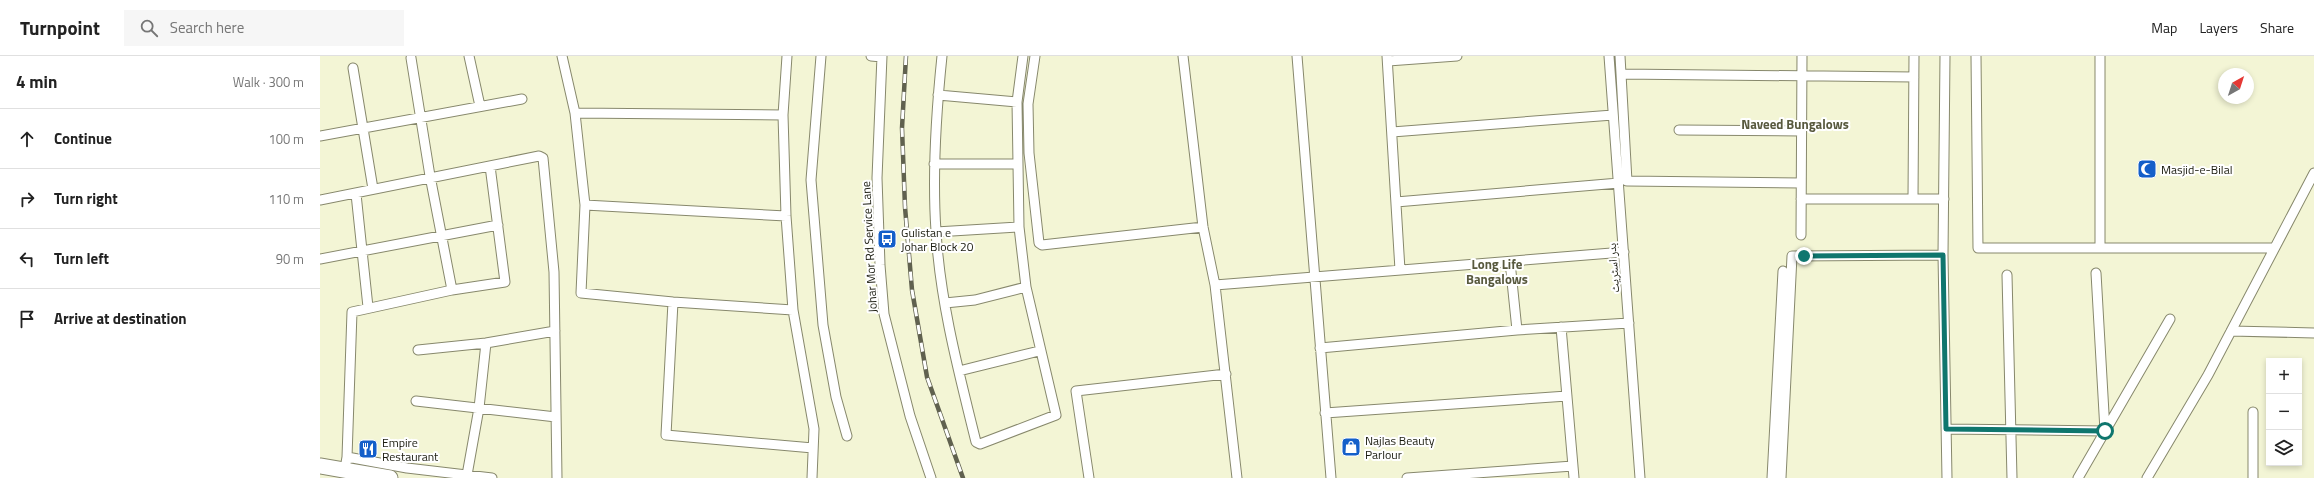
<!DOCTYPE html>
<meta charset="utf-8">
<style>
body{margin:0;font-family:"Titillium Web","Noto Naskh Arabic",sans-serif;background:#f6f6f6;color:#222}
.controls{position:absolute;right:12px;bottom:12px;display:grid;overflow:hidden;border-radius:0px;box-shadow:0 2px 6px #0003}
.controls button{width:36px;height:36px;display:grid;place-items:center;padding:0;border:0;border-bottom:1px solid #e0e0e0;background:#fff;color:#222;font:20px sans-serif}
.compass{position:absolute;left:1898px;top:12px;width:36px;height:36px;border-radius:50%;background:#fff;box-shadow:0 2px 6px #0003;rotate:39deg}
.stop{position:absolute;width:12px;height:12px;margin:-9px;border:3px solid #0f766e;border-radius:50%;background:#fff}
.stop.end{background:#0f766e;border-color:#fff;box-shadow:0 1px 4px #0008}
.list{margin:0;padding:0;list-style:none}
h2{display:flex;justify-content:space-between;align-items:center;height:52px;margin:0;padding:0 16px;font-size:17px}
h2 small{font-size:13px;font-weight:400;color:#767676}
.list li{display:grid;grid-template-columns:26px 1fr auto;gap:12px;align-items:center;box-sizing:border-box;height:60px;padding:0 16px;border-top:1px solid #e0e0e0}
.list b{display:block;font-size:15px;white-space:nowrap}
.list em{font-size:13px;font-style:normal;color:#767676}
.icon{flex:none;width:22px;height:22px;fill:none;stroke:currentColor;stroke-width:2;stroke-linecap:round;stroke-linejoin:round}
.map{position:relative;flex:none;width:1994px;height:422px;overflow:hidden}
header{display:flex;align-items:center;gap:24px;box-sizing:border-box;height:56px;padding:0 20px;background:#fff;border-bottom:1px solid #e0e0e0}
header strong{font-size:19px}
nav{display:flex;gap:22px;margin-inline-start:auto;font-size:14px}
.search{width:280px;height:36px;background:#f6f6f6;display:flex;align-items:center;gap:10px;box-sizing:border-box;padding:0 14px;border-radius:0px;color:#767676;font-size:15px}
main{display:flex}
aside{flex:1;background:#fff}
.map>svg:first-child{display:block}
.lines{fill:none;stroke-linecap:round;stroke-linejoin:round}
.minor-casing{stroke:#87886c;stroke-width:11}
.primary-casing{stroke:#87886c;stroke-width:17}
.minor{stroke:#fff;stroke-width:9}
.primary{stroke:#fff;stroke-width:15}
.rail-casing{stroke:#60614f;stroke-width:4.5}
.rail{stroke:#fff;stroke-width:3;stroke-dasharray:9;stroke-linecap:butt}
.route{stroke:#0f766e;stroke-width:5}
.labels{text-anchor:middle;dominant-baseline:central;stroke-width:4;stroke-linejoin:round;paint-order:stroke}
.poi-label{font-size:12px;fill:#1a1b0f;stroke:#fff;text-anchor:start}
.street-label{font-size:12px;fill:#1a1b0f;stroke:#fff}
.neighbourhood-label{font-size:13px;font-weight:bold;fill:#58593e;stroke:#fff}
</style>
<header>
<strong>Turnpoint</strong>
<div class="search"><svg class="icon" aria-label="search" viewBox="0 0 24 24"><circle cx="10" cy="10" r="6"/><path d="M15 15l6 6"/></svg>Search here</div>
<nav><a>Map</a><a>Layers</a><a>Share</a></nav>
</header>
<main>
<aside>
<h2>4 min<small>Walk · 300 m</small></h2>
<ul class="list">
<li><svg class="icon" aria-label="ahead" viewBox="0 0 24 24"><path d="M12 20V5M6 11l6-6 6 6"/></svg><div><b>Continue</b></div><em>100 m</em></li>
<li><svg class="icon" aria-label="right" viewBox="0 0 24 24"><path d="M7 20v-9h11M14 6l5 5-5 5"/></svg><div><b>Turn right</b></div><em>110 m</em></li>
<li><svg class="icon" aria-label="left" viewBox="0 0 24 24"><path d="M17 20v-9H6M10 6l-5 5 5 5"/></svg><div><b>Turn left</b></div><em>90 m</em></li>
<li><svg class="icon" aria-label="arrive" viewBox="0 0 24 24"><path d="M6 21V4h12l-3 4 3 4H6"/></svg><div><b>Arrive at destination</b></div></li>
</ul>
</aside>
<div class="map">
<svg width="1994" height="422" viewBox="0 0 1994 422">
<rect width="100%" height="100%" fill="#f3f5d5"/>
<g class="lines">
<g class="minor-casing">
<path id="minor" d="M149,0l11,50
M242,0l13,57 10,92 -4,88 92,9 120,8
M467,0l-4,59 3,101 7,94 21,119 -2,49
M501,0l-10,124 12,145 13,72 11,39
M551,0l11,1
M562,0l-5,122 3,87 4,49 26,102 21,62
M622,0c-6,58 -10,117 -6,175 4,71 23,142 40,211l4,2 76,-29 -30,-128 -7,-60 -2,-125 6,-46
M715,0l-7,48 1,49 10,90 3,2 161,-18
M863,0l20,171 12,58 22,193
M977,0l34,422
M1067,0l13,214
M1289,0l31,422
M1300,0l7,125 174,2
M1625,0l-2,199 4,223
M1656,0l2,192h296
M1780,0v192
M91,2l19,118 22,114
M1068,5l69,-5
M33,12l20,121
M1301,18l293,3
M618,39l79,7
M255,57l208,2
M1359,74l122,1
M1072,76l221,-17
M0,80l202,-37
M614,108h83
M36,138l12,113
M1593,142l1,-142
M1481,143h143
M0,144l219,-44 4,2 11,114 3,206
M1076,146l223,-19
M265,149l201,11
M616,176l83,-5
M1481,179l1,-179
M0,203l178,-34
M1190,206l7,68
M1687,219l5,203
M895,229l409,-33
M353,246l-7,133 147,13
M625,247l30,-3 51,-13
M1241,271l13,151
M1911,275l83,2
M1000,292l197,-18 112,-7
M98,294l68,-7 69,-12
M639,315l80,-20
M96,345l140,16
M1933,356v66
M1005,357l242,-17
M1626,373l159,2 -9,-158
M27,401l5,-145 100,-22 53,-8 -15,-116
M26,407l1,-6 60,11 85,10
M147,419l12,-67 7,-65
M769,422l-13,-87 150,-17
M1087,422l166,-12
M1452,422l11,-207
M1461,422l11,-222 151,-1
M1758,422l92,-159
M1827,422l61,-103 106,-202"/>
</g>
<g class="primary-casing">
<path id="primary" d="M0,410l70,12"/>
</g>
<use href="#minor" class="minor"/>
<use href="#primary" class="primary"/>
<g class="rail-casing">
<path id="rail" d="M586,0l-4,72 3,79 7,83 15,87 36,101"/>
</g>
<use href="#rail" class="rail"/>
</g>
<g class="lines">
<path class="route" d="M1484,200l139,-1 3,174 159,2"/>
</g>
<defs>
<g id="mosque-square" transform="scale(1)"><rect x="-9" y="-9" width="18" height="18" rx="4" fill="#145fc9" stroke="#fff"/><path d="M3.5-4.9A6 6 0 1 0 3.5 4.9A5 5 0 1 1 3.5-4.9Z" fill="#fff"/></g>
<g id="bus-square" transform="scale(1)"><rect x="-9" y="-9" width="18" height="18" rx="4" fill="#145fc9" stroke="#fff"/><path d="M-5-6H5V4H4V6H2V4H-2V6H-4V4H-5ZM-3.5-4V0h7V-4ZM-3.5 1.2v1.5H-2V1.2ZM2 1.2v1.5H3.5V1.2Z" fill="#fff"/></g>
<g id="shop-square" transform="scale(1)"><rect x="-9" y="-9" width="18" height="18" rx="4" fill="#145fc9" stroke="#fff"/><path d="M-5-2.5h2.3a2.7 3.5 0 0 1 5.4 0H5L5.5 6h-11ZM-1.5-2.5h3a1.5 2.3 0 0 0-3 0Z" fill="#fff"/></g>
<g id="restaurant-square" transform="scale(1)"><rect x="-9" y="-9" width="18" height="18" rx="4" fill="#145fc9" stroke="#fff"/><path d="M-5-6h1v4h1v-4h1v4h1v-4h1v5L-1.5 .5V6h-2V.5L-5-1ZM5-6V6H3V1.5H1.5Q1.5-4 5-6Z" fill="#fff"/></g>
</defs>
<g fill-rule="evenodd">
<use href="#mosque-square" x="1827" y="113"/>
<use href="#bus-square" x="567" y="183"/>
<use href="#shop-square" x="1031" y="391"/>
<use href="#restaurant-square" x="48" y="393"/>
</g>
<g class="labels">
<g class="poi-label">
<text x="1841" y="113">Masjid-e-Bilal</text>
<text x="581" y="176">Gulistan e<tspan x="581" dy="14">Johar Block 20</tspan></text>
<text x="1045" y="384">Najlas Beauty<tspan x="1045" dy="14">Parlour</tspan></text>
<text x="62" y="386">Empire<tspan x="62" dy="14">Restaurant</tspan></text>
</g>
<g class="street-label">
<text transform="translate(549 191) rotate(-93)">Johar Mor Rd Service Lane</text>
<text transform="translate(1293 212) rotate(-94)">بدر اسٹریٹ</text>
</g>
<g class="neighbourhood-label">
<text x="1475" y="68">Naveed Bungalows</text>
<text x="1177" y="208">Long Life<tspan x="1177" dy="15">Bangalows</tspan></text>
</g>
</g>
</svg>
<div class="controls">
<button>+</button>
<button>−</button>
<button><svg class="icon" aria-label="layers" viewBox="0 0 24 24"><path d="M12 4l9 5-9 5-9-5zM3 14l9 5 9-5"/></svg></button>
</div>
<svg class="compass" viewBox="-18 -18 36 36"><path d="M0-13l5 13h-10z" fill="#e53935"/><path d="M0 13l5-13h-10z" fill="#767676"/></svg>
<div class="stop" style="left:1785px;top:375px"></div>
<div class="stop end" style="left:1484px;top:200px"></div>
</div>
</main>
